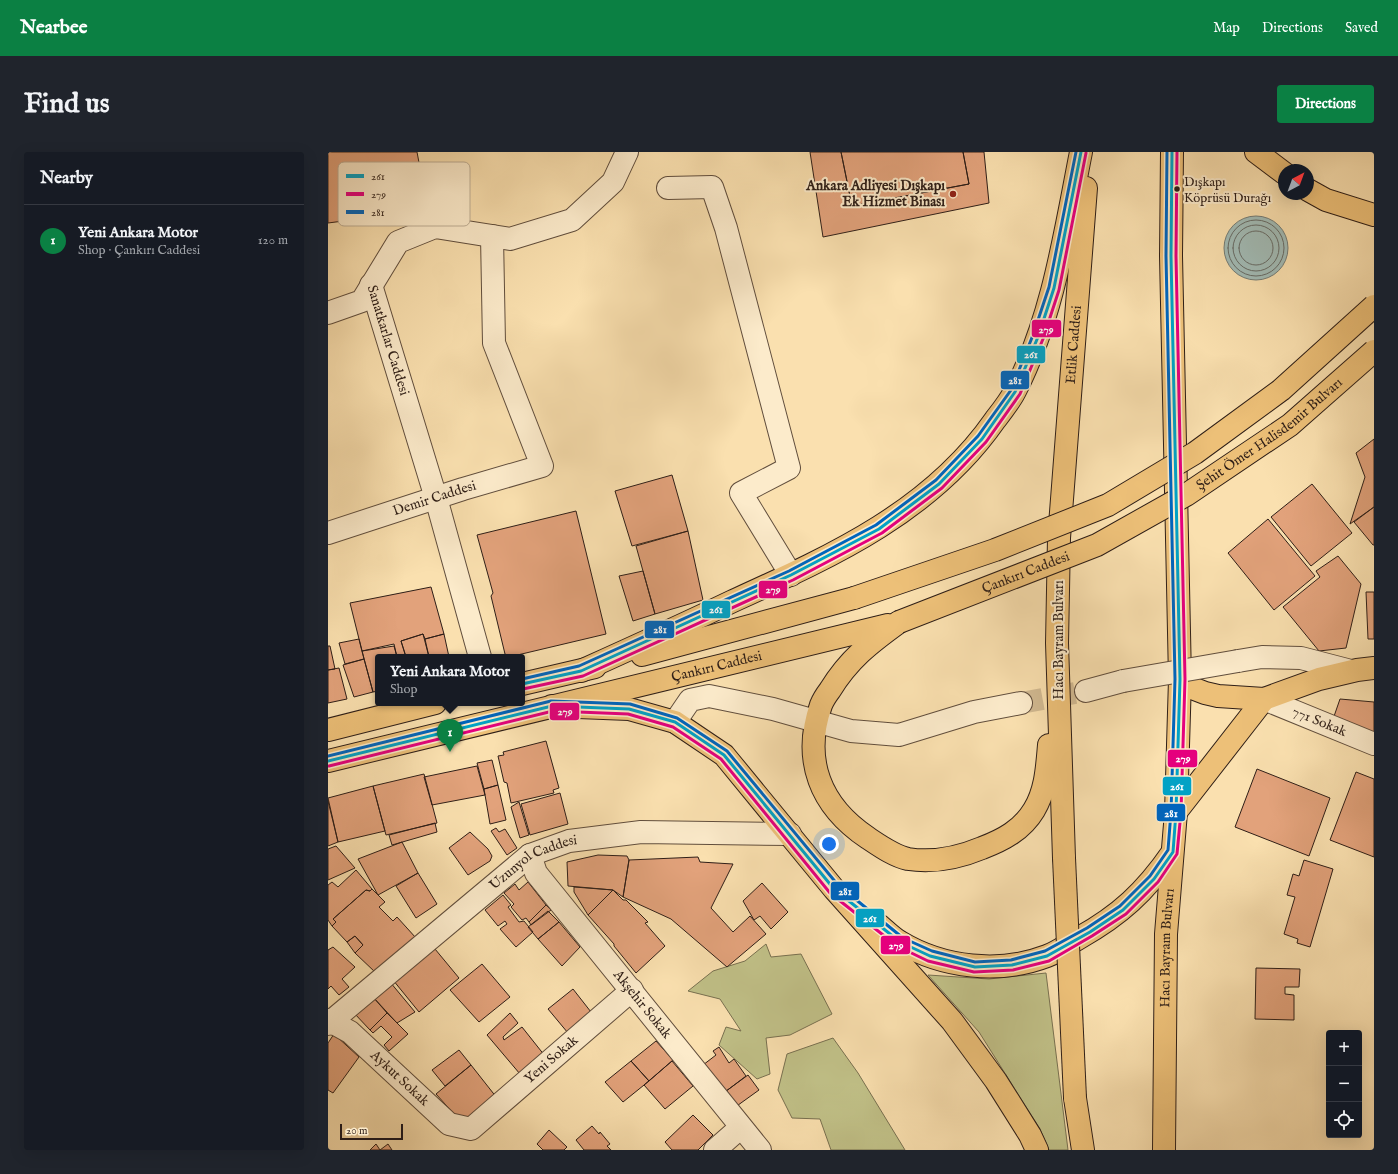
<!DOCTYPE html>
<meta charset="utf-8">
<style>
body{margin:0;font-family:"IM FELL English",serif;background:#20242c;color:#f1f3f6}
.controls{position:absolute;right:12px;bottom:12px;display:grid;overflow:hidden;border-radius:4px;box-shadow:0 4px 16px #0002}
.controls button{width:36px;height:36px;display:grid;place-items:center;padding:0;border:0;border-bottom:1px solid #363941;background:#171b24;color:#f1f3f6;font:20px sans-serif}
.compass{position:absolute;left:950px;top:12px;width:36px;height:36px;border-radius:50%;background:#171b24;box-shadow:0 4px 16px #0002;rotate:41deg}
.scale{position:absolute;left:12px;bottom:10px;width:63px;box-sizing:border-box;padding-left:4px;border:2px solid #2e1e17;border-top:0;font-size:11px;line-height:14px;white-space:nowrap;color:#2e1e17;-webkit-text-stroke:3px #fcebcb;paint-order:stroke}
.you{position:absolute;left:501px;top:692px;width:14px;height:14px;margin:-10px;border:3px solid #fff;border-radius:50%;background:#1a73e8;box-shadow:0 0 0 6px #1a73e833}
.badge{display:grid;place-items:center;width:26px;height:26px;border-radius:50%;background:#0b8043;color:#fff;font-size:13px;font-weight:700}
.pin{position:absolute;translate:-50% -33px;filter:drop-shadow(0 1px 2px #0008)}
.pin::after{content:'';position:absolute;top:21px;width:14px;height:12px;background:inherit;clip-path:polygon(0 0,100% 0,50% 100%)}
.popup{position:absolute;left:47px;top:502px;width:150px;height:52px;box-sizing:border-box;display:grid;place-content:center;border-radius:4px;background:#171b24;filter:drop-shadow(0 1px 3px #0005);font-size:13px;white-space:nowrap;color:#9ea1a6}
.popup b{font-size:15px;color:#f1f3f6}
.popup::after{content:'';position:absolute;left:50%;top:100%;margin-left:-8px;border:8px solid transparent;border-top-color:#171b24}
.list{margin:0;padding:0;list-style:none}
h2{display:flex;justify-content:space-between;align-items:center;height:52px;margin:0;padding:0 16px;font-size:17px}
h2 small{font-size:13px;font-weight:400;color:#9ea1a6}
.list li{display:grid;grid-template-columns:26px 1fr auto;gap:12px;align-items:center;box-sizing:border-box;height:72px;padding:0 16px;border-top:1px solid #363941}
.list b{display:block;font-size:15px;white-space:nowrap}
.list p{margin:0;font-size:13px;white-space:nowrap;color:#9ea1a6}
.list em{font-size:13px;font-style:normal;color:#9ea1a6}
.icon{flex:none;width:22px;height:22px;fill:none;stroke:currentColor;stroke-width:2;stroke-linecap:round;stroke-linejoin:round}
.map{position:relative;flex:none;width:1046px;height:998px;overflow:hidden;border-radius:4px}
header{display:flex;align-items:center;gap:24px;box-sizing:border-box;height:56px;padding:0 20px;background:#0b8043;color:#fff}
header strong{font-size:19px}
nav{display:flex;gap:22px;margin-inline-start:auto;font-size:14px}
.intro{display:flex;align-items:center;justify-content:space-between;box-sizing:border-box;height:96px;padding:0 24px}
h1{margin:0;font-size:28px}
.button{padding:10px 18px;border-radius:4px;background:#0b8043;color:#fff;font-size:14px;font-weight:700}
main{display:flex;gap:24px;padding:0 24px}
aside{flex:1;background:#171b24;border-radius:4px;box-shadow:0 4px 16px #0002}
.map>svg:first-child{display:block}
.green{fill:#c1c188;stroke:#787050}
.water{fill:#a2bbb5;stroke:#747c76}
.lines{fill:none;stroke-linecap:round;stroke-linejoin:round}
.shore{stroke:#686c66;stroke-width:1}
.building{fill:#e2a27b;stroke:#2e1e17}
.minor-tunnel{stroke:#d1b991;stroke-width:22;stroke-dasharray:22 11;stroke-linecap:butt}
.minor-casing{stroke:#614e3d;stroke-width:24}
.major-casing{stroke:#2e1e17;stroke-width:24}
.minor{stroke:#fcebcb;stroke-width:22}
.major{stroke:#edc078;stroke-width:22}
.minor-bridge-casing{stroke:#614e3d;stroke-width:24;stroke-linecap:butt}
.major-bridge-casing{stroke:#2e1e17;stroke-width:24;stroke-linecap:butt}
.minor-bridge{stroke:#fcebcb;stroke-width:22}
.major-bridge{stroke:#edc078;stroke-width:22}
.bus-1-casing{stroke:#fcebcb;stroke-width:6}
.bus-2-casing{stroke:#fcebcb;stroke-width:6}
.bus-3-casing{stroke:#fcebcb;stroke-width:6}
.bus-1{stroke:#02a2c5;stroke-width:3}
.bus-2{stroke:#e5007d;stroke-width:3}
.bus-3{stroke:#0065bd;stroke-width:3}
.bus-dot{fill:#2e1e17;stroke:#fcebcb;stroke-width:1.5}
.poi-dot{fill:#8f2418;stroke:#fcebcb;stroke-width:1.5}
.labels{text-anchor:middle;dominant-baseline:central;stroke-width:4;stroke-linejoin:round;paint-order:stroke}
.bus-label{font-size:13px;fill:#2e1e17;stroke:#fcebcb;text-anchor:start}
.poi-label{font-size:14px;font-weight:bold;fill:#2e1e17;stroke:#fcebcb;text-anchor:end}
.street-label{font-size:14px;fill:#2e1e17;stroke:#fcebcb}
.key{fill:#fcebcb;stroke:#beae95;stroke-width:1}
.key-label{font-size:11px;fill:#2e1e17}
.line-badge{stroke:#fcebcb;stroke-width:1.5}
.badge-label{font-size:11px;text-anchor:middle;font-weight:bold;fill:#fff}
</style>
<header>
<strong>Nearbee</strong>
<nav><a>Map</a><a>Directions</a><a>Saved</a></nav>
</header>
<div class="intro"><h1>Find us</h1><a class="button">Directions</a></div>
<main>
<aside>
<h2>Nearby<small></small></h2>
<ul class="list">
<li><span class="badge">1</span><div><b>Yeni Ankara Motor</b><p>Shop · Çankırı Caddesi</p></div><em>120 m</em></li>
</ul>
</aside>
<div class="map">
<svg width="1046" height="998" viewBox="0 0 1046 998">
<rect width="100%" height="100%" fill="#fae0af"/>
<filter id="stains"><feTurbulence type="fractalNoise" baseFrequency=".005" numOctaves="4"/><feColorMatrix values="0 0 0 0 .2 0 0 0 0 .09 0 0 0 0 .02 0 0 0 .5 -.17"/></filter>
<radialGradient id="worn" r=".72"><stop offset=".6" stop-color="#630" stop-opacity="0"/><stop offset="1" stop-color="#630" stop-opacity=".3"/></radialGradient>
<path class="green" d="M438,792l5,13 30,-3 31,60 -42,21 -24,3 4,36 -13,5 -38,-34 7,-18 15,4 -21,-32 -32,-8 25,-20 32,-10z
M718,821l22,177h-19l-9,-21 -61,-97 -51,-57 61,4z
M505,886l25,35 47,77h-74l-11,-31 -28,-1 -14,-28 9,-36z"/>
<path class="water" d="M896 96a32 32 0 1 1 64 0a32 32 0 1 1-64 0Z"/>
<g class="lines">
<path class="shore" d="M900 96a28 28 0 1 1 56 0a28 28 0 1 1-56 0Z
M905 96a23 23 0 1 1 46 0a23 23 0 1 1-46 0Z
M911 96a17 17 0 1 1 34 0a17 17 0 1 1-34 0Z"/>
</g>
<path class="building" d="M0,0h89l11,58 -100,13z
M482,0h31l11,54 117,-22 -6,-32h21l5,51 -166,34z
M513,0h122l6,32 -117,22z
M1046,287v68l-24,17 15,-47 -9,-24z
M344,323l16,56 -56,15 -17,-55z
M984,332l40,49 -41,33 -40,-49z
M1046,355v38h-1l-19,-23z
M248,359l30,123 -97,23 -4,-3 -14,-58 2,-3 -16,-58z
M940,367l47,57 -41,34 -46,-57z
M360,379l15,69 -48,14 -19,-68z
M1010,404l23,28 -15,64 -27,3 -36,-44 37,-30 -4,-6z
M315,419l12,43 -22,7 -14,-45z
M103,435l13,47 -19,5 -2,-5 -22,7 5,16h-9l-3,-13 -32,7 -12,-48z
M1038,440h8v47h-6z
M95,482l6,23h-23l-5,-16z
M116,482l5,23h-20l-4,-18z
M31,487l5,20 -19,5 -6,-21z
M0,494h2l5,23 -7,1z
M66,494l3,11h-19v34l-5,1 -11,-41z
M36,507l9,33 -19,5 -11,-32z
M11,516l8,31 -19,4v-33z
M1012,547l34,3v39l-43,-16z
M218,589l13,47 -6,2 1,3 -43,10 -4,-20 -3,-1 -6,-26 6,-1 -1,-3z
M164,608l6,25 -14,4 -7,-26z
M149,614l8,29 -53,10 -8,-28z
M929,617l73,29 -21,58 -74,-29z
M1028,620l18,7v78l-44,-17z
M96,622l13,49 -51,12 -13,-49z
M170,633l8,35 -16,4 -6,-35z
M45,634l12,45 -47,11 -10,-44z
M232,641l8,31 -38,11 -9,-31z
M0,649l10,41 -10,4z
M191,650l10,33 -9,3 -9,-31z
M107,671l2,9 -45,13 -3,-10z
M168,676l3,4 6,-3 12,19 -10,7 -16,-24z
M142,680l18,17 4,7 -2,5 -22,14 -19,-27z
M74,690l16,31 -40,22 -20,-36z
M8,694l19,22 -27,12v-31z
M270,703l29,1 2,4 -6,37 -10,-7 -45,-4 -1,-24z
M370,705l2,5 33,2 -22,44 22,24 17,-16 16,18 -39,33 -56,-48 -48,-22 6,-37z
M976,708l29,9 -23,78 -13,-4 1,-4 -14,-5 11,-37 -8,-2 6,-21 6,2z
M28,718l16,19 -2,2 -4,-1 -33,29 3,3 -4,4 -4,-6v-35l4,-3 6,5z
M90,721l19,31 -21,14 -20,-32z
M200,730l18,23 -17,17 -3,-4 -4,2 -11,-13 3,-3 -10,-11 11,-9 4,6z
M434,731l26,29 -17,17 -11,-13 -6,4 -11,-19z
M246,735l39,3 -25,25 -14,-23z
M44,737l13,13 -6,5 14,14 4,-4 19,21 -40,35 -21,-20 8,-8 -8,-9 -8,6 -15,-16 4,-4 -3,-3 33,-29 4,1z
M285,738l10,10h3l22,22 -3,1 20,23 -29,27 -22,-27v-2l-26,-29z
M175,743l8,10 -3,2 11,15 5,-1 9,11 -17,15 -16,-18 7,-5 -2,-3 -7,5 -13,-16z
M218,753l5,5 -20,15 -2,-3z
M220,759l11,11 -21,17 -10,-12z
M231,770l21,25 -18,19 -24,-27z
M27,784l8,9 -8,8 -8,-11z
M5,795l22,20 -13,12 7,8 -10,8 -8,-9 -3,3v-39z
M107,797l24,29 -40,34 -26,-32z
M154,812l28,33 -31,25 -29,-32z
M928,816l44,1 -1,18h-14v7l9,1v25l-39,-1z
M62,830l25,30 -18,11 -24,-26z
M245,837l18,23 -23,21 -20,-24z
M45,845l14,16 -17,17 -16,-17z
M59,861l21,21 -19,17 -5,-6 8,-8 -11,-11 -8,7 -3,-3z
M182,861l8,10 -15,14 1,3 18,-13 23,29 -25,18 -33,-39z
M6,882l25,23 -26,36 -5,-3v-47z
M328,889l17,19 -24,21 -18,-20z
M391,895l10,16 5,-4 12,17 -21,16 -22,-27 13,-10 -3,-4z
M131,898l12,15 -26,21 -13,-16z
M303,909l18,20 -26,21 -18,-20z
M344,909l21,25 -28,23 -21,-24z
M143,913l26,33 -34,26 -27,-30z
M420,923l11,15 -25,18 -12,-14z
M365,963l20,20 -15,15h-26l-7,-8z
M264,974l7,8 1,-2 10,12 -3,2 4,4h-27l-8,-10z
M221,978l18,17 -3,3h-21l-6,-6z
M48,992l4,6h-10z
M60,992l4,6h-12z"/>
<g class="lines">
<path class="minor-tunnel" d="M693,551l65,-12"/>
<g class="minor-casing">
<g id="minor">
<path d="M340,36l44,-1 14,41 63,240 -48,25 50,82"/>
<path id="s1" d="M43,133l65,213 44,159"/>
<path d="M0,161l34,-12 36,-59 37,-15 75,12 62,-19 41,-38 14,-30"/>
<path id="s2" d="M0,381l135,-44 79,-23 -48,-123 -2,-107"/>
<path d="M910,509l24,-4 39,1 50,13"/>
<path d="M758,539l37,-10"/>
<path id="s3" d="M936,547l110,45"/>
<path d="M347,570l15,-22 19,-4 64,13 78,22 48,4 75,-23 47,-9"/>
<path id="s4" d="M202,703l6,18 224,277"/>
<path id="s5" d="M0,868l22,12 99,92 22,5 161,-139"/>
<path id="s6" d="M0,872l202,-169 39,-14 72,-9 149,2"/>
<path d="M387,998l25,-22"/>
</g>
</g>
<g class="major-casing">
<g id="major">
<path d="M928,0l28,21"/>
<path d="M980,38l18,10 48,15"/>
<path d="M571,470c-29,21 -50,37 -69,68 -3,4 -7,10 -9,15 -19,55 -1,101 47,133 12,8 26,18 40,21 26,4 50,-1 74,-11 21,-8 40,-18 52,-38 12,-20 13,-42 15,-65"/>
<path d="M314,503l212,-57"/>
<path d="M253,519c51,-23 102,-46 152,-70 99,-45 198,-89 262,-181 7,-9 15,-19 20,-29 38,-74 50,-158 66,-239"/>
<path d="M852,527l12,9 13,5 13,3 46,3 55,-20 38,-9 17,-2"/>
<path d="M194,532l73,-17"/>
<path d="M224,554l77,3 46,13 49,33 110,134 118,132 44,60 34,54 7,15"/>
<path d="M0,578l107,-27"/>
<path id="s7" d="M0,609l560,-136"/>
<path d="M848,660l88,-113"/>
<path id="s8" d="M736,706l-7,-215 2,-105 27,-350"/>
<path d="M551,773c7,6 14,13 21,17 43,26 100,32 147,14 11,-4 21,-12 32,-18 41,-23 66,-46 93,-85"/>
<path d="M747,946l8,52"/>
<path id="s9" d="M836,998l2,-216 10,-122 4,-133 -9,-423 1,-104"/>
</g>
</g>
<use href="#minor" class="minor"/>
<use href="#major" class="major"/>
<g class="minor-bridge-casing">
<path id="minor-bridge" d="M795,529l115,-20"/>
</g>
<g class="major-bridge-casing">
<g id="major-bridge">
<path d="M526,446l141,-48 113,-45 87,-52 86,-63 93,-84"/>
<path id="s10" d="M571,470l198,-77 89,-50 104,-70 84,-74"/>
<path d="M736,706l11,240"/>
</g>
</g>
<use href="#minor-bridge" class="minor-bridge"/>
<use href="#major-bridge" class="major-bridge"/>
<g class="bus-1-casing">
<path id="bus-1" d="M194,532l59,-13 210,-96 88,-46 60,-45 43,-45 33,-47 23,-55 16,-49 27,-136
M0,609l224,-55 77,3 46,13 49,33 110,134 66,53 30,14 45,11 37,-2 35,-9 43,-24 33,-22 31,-31 19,-27 3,-40 4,-133 -9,-423 1,-104"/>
</g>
<g class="bus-2-casing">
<path id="bus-2" d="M195,537l60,-13 210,-96 89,-47 60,-45 44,-46 34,-48 23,-55 16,-49 27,-137
M1,614l224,-55 75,3 45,13 48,32 109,134 67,53 31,15 46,11 39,-2 36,-9 43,-25 34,-22 32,-32 19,-28 4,-42 4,-133 -9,-423 1,-104"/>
</g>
<g class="bus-3-casing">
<path id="bus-3" d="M194,527l57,-13 210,-95 87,-46 60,-45 42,-44 33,-46 22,-55 16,-48 27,-135
M0,604l223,-55 79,3 47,14 50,33 111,134 65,53 29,13 43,11 36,-2 34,-9 42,-23 33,-22 30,-30 18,-26 3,-38 4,-133 -9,-423 1,-104"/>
</g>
<use href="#bus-1" class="bus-1"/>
<use href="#bus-2" class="bus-2"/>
<use href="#bus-3" class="bus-3"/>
</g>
<circle class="bus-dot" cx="849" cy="37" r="3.5"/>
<circle class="poi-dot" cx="625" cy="42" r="4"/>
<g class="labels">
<g class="bus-label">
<text x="856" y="30">Dışkapı<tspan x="856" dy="16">Köprüsü Durağı</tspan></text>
</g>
<g class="poi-label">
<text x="617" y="34">Ankara Adliyesi Dışkapı<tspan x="617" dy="16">Ek Hizmet Binası</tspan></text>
</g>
<g class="street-label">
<text stroke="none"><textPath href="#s1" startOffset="58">Sanatkarlar Caddesi</textPath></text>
<text stroke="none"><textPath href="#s8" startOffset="514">Etlik Caddesi</textPath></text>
<text stroke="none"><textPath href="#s10" startOffset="418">Şehit Ömer Halisdemir Bulvarı</textPath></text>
<text stroke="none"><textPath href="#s2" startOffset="112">Demir Caddesi</textPath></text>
<text stroke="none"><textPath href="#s10" startOffset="136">Çankırı Caddesi</textPath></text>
<text transform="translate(731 488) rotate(-90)">Hacı Bayram Bulvarı</text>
<text stroke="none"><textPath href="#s7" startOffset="400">Çankırı Caddesi</textPath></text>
<text stroke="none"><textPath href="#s3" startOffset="60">771 Sokak</textPath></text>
<text stroke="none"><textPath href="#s6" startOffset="263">Uzunyol Caddesi</textPath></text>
<text stroke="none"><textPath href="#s9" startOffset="202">Hacı Bayram Bulvarı</textPath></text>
<text stroke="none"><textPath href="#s4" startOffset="188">Akşehir Sokak</textPath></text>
<text stroke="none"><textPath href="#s5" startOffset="289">Yeni Sokak</textPath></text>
<text stroke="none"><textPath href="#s5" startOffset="93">Aykut Sokak</textPath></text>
</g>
</g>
<rect x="10" y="10" width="132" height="64" rx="6" class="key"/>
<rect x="18" y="22" width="18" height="4" fill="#02a2c5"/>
<rect x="18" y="40" width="18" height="4" fill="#e5007d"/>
<rect x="18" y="58" width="18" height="4" fill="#0065bd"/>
<g class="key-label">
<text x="43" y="28">261</text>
<text x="43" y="46">279</text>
<text x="43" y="64">281</text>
</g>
<g class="line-badge">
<rect x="703" y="167" width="31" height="19" rx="4" fill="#e5007d"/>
<rect x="688" y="193" width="30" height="19" rx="4" fill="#02a2c5"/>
<rect x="672" y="218" width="30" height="20" rx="4" fill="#0065bd"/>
<rect x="430" y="428" width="30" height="19" rx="4" fill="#e5007d"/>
<rect x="373" y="448" width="30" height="19" rx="4" fill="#02a2c5"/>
<rect x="316" y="468" width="31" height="19" rx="4" fill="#0065bd"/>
<rect x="221" y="550" width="31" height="19" rx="4" fill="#e5007d"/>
<rect x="839" y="597" width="31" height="19" rx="4" fill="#e5007d"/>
<rect x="834" y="624" width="30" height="20" rx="4" fill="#02a2c5"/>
<rect x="828" y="651" width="30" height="19" rx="4" fill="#0065bd"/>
<rect x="502" y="729" width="30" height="20" rx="4" fill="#0065bd"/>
<rect x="527" y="756" width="30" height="20" rx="4" fill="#02a2c5"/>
<rect x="552" y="783" width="31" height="20" rx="4" fill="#e5007d"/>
</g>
<g class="badge-label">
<text x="718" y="181">279</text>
<text x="703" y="206">261</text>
<text x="687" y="232">281</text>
<text x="445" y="441">279</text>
<text x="388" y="461">261</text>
<text x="332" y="481">281</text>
<text x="237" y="563">279</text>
<text x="855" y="610">279</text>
<text x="849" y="638">261</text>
<text x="843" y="665">281</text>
<text x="517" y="743">281</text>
<text x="542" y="770">261</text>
<text x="568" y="797">279</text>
</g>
<rect width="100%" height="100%" filter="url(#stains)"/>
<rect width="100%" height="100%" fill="url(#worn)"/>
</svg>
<div class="controls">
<button>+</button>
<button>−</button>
<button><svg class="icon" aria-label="locate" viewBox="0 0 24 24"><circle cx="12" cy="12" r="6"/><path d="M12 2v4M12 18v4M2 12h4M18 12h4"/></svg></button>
</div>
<svg class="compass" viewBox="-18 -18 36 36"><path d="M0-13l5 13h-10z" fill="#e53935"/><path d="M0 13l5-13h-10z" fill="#9ea1a6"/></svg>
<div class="scale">20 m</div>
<div class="you"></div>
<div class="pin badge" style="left:122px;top:600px">1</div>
<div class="popup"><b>Yeni Ankara Motor</b>Shop</div>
</div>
</main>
